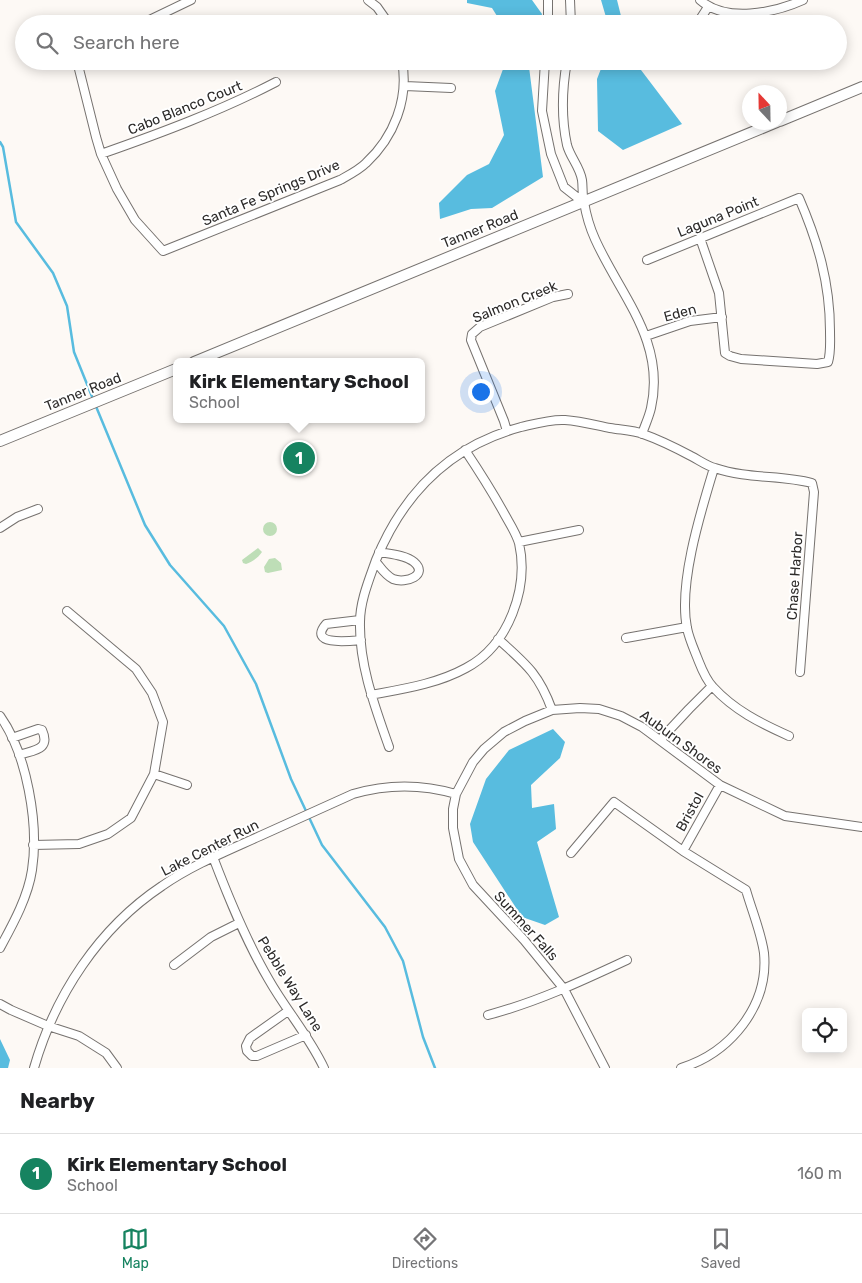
<!DOCTYPE html>
<style>
body{margin:0;font-family:Rubik,sans-serif;background:#f6f6f6;color:#202124}
.controls{position:absolute;right:15px;bottom:15px;display:grid;overflow:hidden;border-radius:8px;box-shadow:0 2px 12px #0003}
.controls button{width:45px;height:45px;display:grid;place-items:center;padding:0;border:0;border-bottom:1px solid #e0e0e0;background:#fff;color:#202124;font:25px sans-serif}
.compass{position:absolute;left:742px;top:85px;width:45px;height:45px;border-radius:50%;background:#fff;box-shadow:0 2px 12px #0003;rotate:338deg}
.you{position:absolute;left:480px;top:391px;width:18px;height:18px;margin:-12px;border:4px solid #fff;border-radius:50%;background:#1a73e8;box-shadow:0 0 0 8px #1a73e833}
.badge{display:grid;place-items:center;width:32px;height:32px;border-radius:50%;background:#168360;color:#fff;font-size:16px;font-weight:700}
.pin{position:absolute;translate:-50% -50%;border:2px solid #fff;box-shadow:0 1px 5px #0006}
.popup{position:absolute;left:173px;top:358px;width:252px;height:65px;box-sizing:border-box;display:grid;place-content:center;border-radius:8px;background:#fff;filter:drop-shadow(0 1px 4px #0005);font-size:16px;white-space:nowrap;color:#757577}
.popup b{font-size:19px;color:#202124}
.popup::after{content:'';position:absolute;left:50%;top:100%;margin-left:-10px;border:10px solid transparent;border-top-color:#fff}
.list{margin:0;padding:0;list-style:none}
h2{display:flex;justify-content:space-between;align-items:center;height:65px;margin:0;padding:0 20px;font-size:21px}
h2 small{font-size:16px;font-weight:400;color:#757577}
.list li{display:grid;grid-template-columns:32px 1fr auto;gap:15px;align-items:center;box-sizing:border-box;height:80px;padding:0 20px;border-top:1px solid #e0e0e0}
.list b{display:block;font-size:19px;white-space:nowrap}
.list p{margin:0;font-size:16px;white-space:nowrap;color:#757577}
.list em{font-size:16px;font-style:normal;color:#757577}
.icon{flex:none;width:28px;height:28px;fill:none;stroke:currentColor;stroke-width:2;stroke-linecap:round;stroke-linejoin:round}
.map{position:relative;flex:none;width:862px;height:1068px;overflow:hidden}
.search{position:absolute;background:#fff;box-shadow:0 2px 12px #0003;left:15px;right:15px;top:15px;height:55px;display:flex;align-items:center;gap:12px;box-sizing:border-box;padding:0 18px;border-radius:28px;color:#757577;font-size:19px}
.sheet{height:145px;background:#fff}
nav{display:flex;justify-content:space-around;align-items:center;box-sizing:border-box;height:70px;border-top:1px solid #e0e0e0;background:#fff;font-size:14px;color:#757577}
nav a{display:grid;justify-items:center;gap:2px}
nav .on{color:#168360}
.map>svg:first-child{display:block}
.green{fill:#bedeb7}
.water{fill:#58bcdf}
.lines{fill:none;stroke-linecap:round;stroke-linejoin:round}
.stream{stroke:#58bcdf;stroke-width:2.5}
.minor-casing{stroke:#76726f;stroke-width:10}
.secondary-casing{stroke:#76726f;stroke-width:12}
.minor{stroke:#fff;stroke-width:8}
.secondary{stroke:#fff;stroke-width:10}
.labels{text-anchor:middle;dominant-baseline:central;stroke-width:4;stroke-linejoin:round;paint-order:stroke}
.street-label{font-size:14px;fill:#2d2b2a;stroke:#fff}
</style>
<div class="map">
<svg width="862" height="1068" viewBox="0 0 862 1068">
<rect width="100%" height="100%" fill="#fdf9f5"/>
<path class="green" d="M263 529a7 7 0 1 1 14 0a7 7 0 1 1-14 0Z
M258,548l4,4c-4,6 -10,10 -16,12l-3,-1 -1,-3z
M275,558l6,5 1,7 -14,3 -3,-1 -1,-5 5,-8z"/>
<path class="water" d="M467,0h65l10,14 -3,10h-37l-10,-16 -25,-5z
M601,0h16l6,24h-15z
M506,61h25l-2,6 14,110 -51,31 -21,1 -31,10 -1,-16 28,-28 22,-11 15,-29 -9,-44z
M604,61h33l4,9 41,54 -59,26 -25,-19 -1,-52z
M553,729l12,13 -5,16 -29,27 1,23 22,-4 2,25 -19,13 22,75 -14,8 -23,-8 -49,-75 -3,-18 16,-45 23,-29z
M0,1039l10,21 -2,8h-8z"/>
<g class="lines">
<path class="stream" d="M0,142l3,5 13,75 37,51 14,33 7,46 19,47
M95,404l50,121 25,40 54,61 32,58 35,95 31,66 63,82 18,34 20,76 12,31"/>
<g class="minor-casing">
<path id="minor" d="M368,0l9,7 12,17
M548,0v24
M570,0l1,24
M700,0c26,23 74,13 103,0
M141,24l50,-24
M697,24l11,-17
M77,61l19,76 5,17 16,35 18,31 28,31 177,-71c9,-5 19,-10 26,-17 28,-26 43,-64 36,-102
M545,61l-3,50 9,43 13,33 19,15
M567,61c-5,28 -6,56 0,84 3,12 13,22 15,35 1,7 0,15 2,22 2,12 6,26 11,37 25,56 71,102 56,169 -2,9 -6,17 -9,26
M661,61h9
M405,86l46,2
M101,154c60,-21 119,-43 175,-72
M647,260l152,-62c19,44 31,85 31,133 0,10 1,21 -2,31l-11,2 -76,-5 -11,-3 -5,-3 -6,-60 -19,-55
M646,336l44,-15 32,-4
M507,431l-3,-10 -33,-81 1,-6 8,-7 73,-30 15,-3
M714,468c-13,43 -36,116 -27,160 2,10 6,19 10,29 4,10 8,22 16,30 21,23 47,36 76,49
M0,528l17,-11 21,-8
M519,542l60,-12
M376,562c5,6 9,13 17,17 13,5 36,-4 21,-17 -8,-7 -24,-8 -35,-10
M360,620l-34,4c-19,22 24,17 35,16
M626,638l61,-11
M498,639c28,25 41,35 54,71
M371,695c32,-6 66,-11 95,-27 43,-23 63,-80 53,-125 -3,-10 -9,-19 -14,-28 -12,-22 -26,-44 -40,-65
M0,716c27,38 39,108 32,154 -4,27 -19,54 -32,78
M12,738l26,-9 4,1c9,20 -8,20 -23,25
M660,740l29,-31 23,-23
M389,747c-14,-40 -30,-82 -29,-125 0,-21 9,-42 16,-62 27,-66 74,-114 145,-133 13,-3 30,-8 44,-7 15,1 30,5 45,8 11,2 23,2 33,6 17,6 33,14 48,22 8,4 16,10 24,12 32,11 66,7 97,15l2,9 -14,180
M154,774l33,11
M33,845l46,-1 29,-10 23,-16 23,-44 9,-52 -11,-29 -16,-24 -69,-58
M683,851l37,-66
M571,853l43,-51 69,49 63,39c6,21 15,42 18,63 5,53 -34,100 -83,115
M213,857c16,42 33,84 56,123 17,30 40,56 55,88
M174,965l37,-28 28,-14
M0,1004l11,6 37,16 31,10 27,17 11,15
M288,1011l-38,27 -4,8 1,5 5,5h5l49,-21
M488,1015c49,-13 94,-34 139,-55
M34,1068c21,-73 65,-140 128,-182 30,-21 65,-35 98,-50 31,-14 62,-28 93,-42 34,-10 69,-10 103,0
M605,1068l-41,-79 -40,-49 -51,-55 -14,-26 -6,-31v-19l3,-15 17,-32 11,-13 20,-17 21,-11 27,-11 28,-2 19,1 22,7 21,11 78,58 65,31 77,11"/>
</g>
<g class="secondary-casing">
<path id="secondary" d="M780,121l82,-34
M194,362l583,-240
M0,441l176,-72"/>
</g>
<use href="#minor" class="minor"/>
<use href="#secondary" class="secondary"/>
</g>
<g class="labels">
<g class="street-label">
<text transform="translate(185 108) rotate(-22)">Cabo Blanco Court</text>
<text transform="translate(271 193) rotate(-23)">Santa Fe Springs Drive</text>
<text transform="translate(718 217) rotate(-22)">Laguna Point</text>
<text transform="translate(480 229) rotate(-22)">Tanner Road</text>
<text transform="translate(515 302) rotate(-22)">Salmon Creek</text>
<text transform="translate(680 313) rotate(-15)">Eden</text>
<text transform="translate(83 392) rotate(-22)">Tanner Road</text>
<text transform="translate(795 576) rotate(-86)">Chase Harbor</text>
<text transform="translate(681 742) rotate(36)">Auburn Shores</text>
<text transform="translate(690 812) rotate(-61)">Bristol</text>
<text transform="translate(210 848) rotate(-27)">Lake Center Run</text>
<text transform="translate(526 926) rotate(48)">Summer Falls</text>
<text transform="translate(290 984) rotate(58)">Pebble Way Lane</text>
</g>
</g>
</svg>
<div class="controls">
<button><svg class="icon" aria-label="locate" viewBox="0 0 24 24"><circle cx="12" cy="12" r="6"/><path d="M12 2v4M12 18v4M2 12h4M18 12h4"/></svg></button>
</div>
<svg class="compass" viewBox="-18 -18 36 36"><path d="M0-13l5 13h-10z" fill="#e53935"/><path d="M0 13l5-13h-10z" fill="#757577"/></svg>
<div class="you"></div>
<div class="pin badge" style="left:299px;top:458px">1</div>
<div class="popup"><b>Kirk Elementary School</b>School</div>
<div class="search"><svg class="icon" aria-label="search" viewBox="0 0 24 24"><circle cx="10" cy="10" r="6"/><path d="M15 15l6 6"/></svg>Search here</div>
</div>
<section class="sheet">
<h2>Nearby<small></small></h2>
<ul class="list">
<li><span class="badge">1</span><div><b>Kirk Elementary School</b><p>School</p></div><em>160 m</em></li>
</ul>
</section>
<nav>
<a class="on"><svg class="icon" aria-label="map" viewBox="0 0 24 24"><path d="M3 6l6-2 6 2 6-2v14l-6 2-6-2-6 2zM9 4v14M15 6v14"/></svg>Map</a>
<a><svg class="icon" aria-label="directions" viewBox="0 0 24 24"><path d="M12 3l9 9-9 9-9-9zM9 14v-3h6M13 9l2 2-2 2"/></svg>Directions</a>
<a><svg class="icon" aria-label="saved" viewBox="0 0 24 24"><path d="M7 4h10v16l-5-4-5 4z"/></svg>Saved</a>
</nav>
